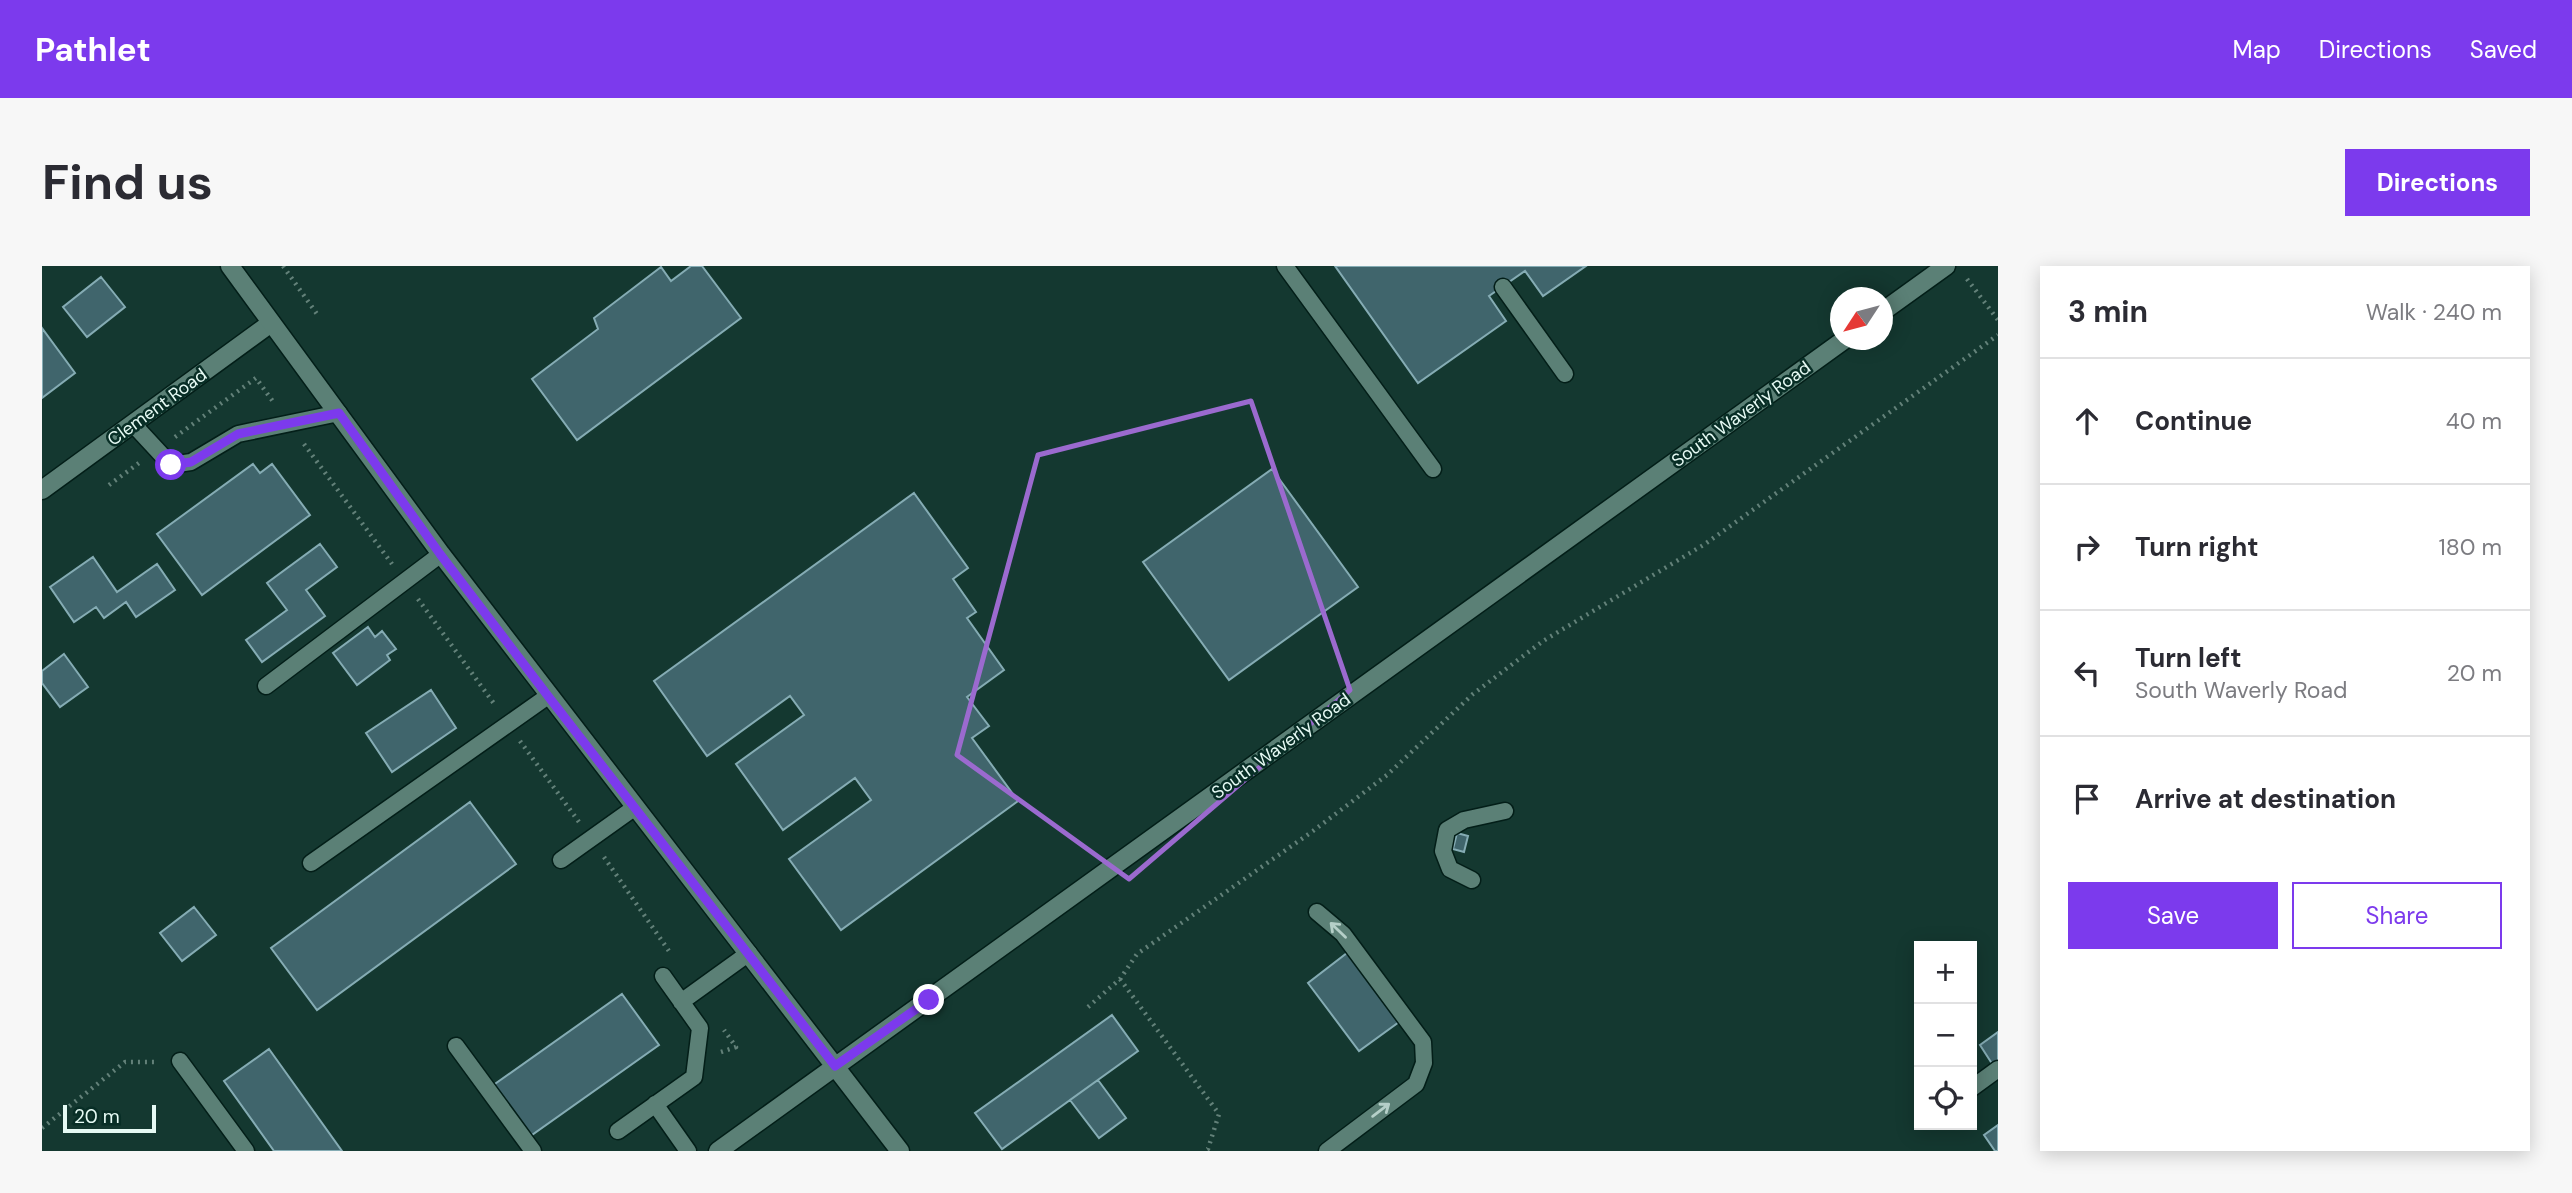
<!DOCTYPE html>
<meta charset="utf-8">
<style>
body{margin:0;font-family:"DM Sans",sans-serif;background:#f7f7f7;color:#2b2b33}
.controls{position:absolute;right:21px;bottom:21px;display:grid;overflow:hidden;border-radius:0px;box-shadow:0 4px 18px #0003}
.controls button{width:63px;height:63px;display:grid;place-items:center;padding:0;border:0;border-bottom:2px solid #e1e1e2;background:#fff;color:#2b2b33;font:35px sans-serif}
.compass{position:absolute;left:1788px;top:21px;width:63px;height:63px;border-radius:50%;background:#fff;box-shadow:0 4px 18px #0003;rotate:234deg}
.scale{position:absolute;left:21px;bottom:18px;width:93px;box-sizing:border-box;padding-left:7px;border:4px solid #e6faf4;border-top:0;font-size:19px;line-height:24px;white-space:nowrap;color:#e6faf4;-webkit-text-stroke:5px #082e26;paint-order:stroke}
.stop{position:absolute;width:21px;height:21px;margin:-16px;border:5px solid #7c3aed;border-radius:50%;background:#fff}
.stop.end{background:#7c3aed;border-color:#fff;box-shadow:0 2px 7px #0008}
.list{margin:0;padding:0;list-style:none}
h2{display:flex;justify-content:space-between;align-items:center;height:91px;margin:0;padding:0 28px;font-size:30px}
h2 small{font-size:23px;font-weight:400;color:#7c7c81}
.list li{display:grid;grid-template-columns:46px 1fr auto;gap:21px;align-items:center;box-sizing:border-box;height:126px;padding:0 28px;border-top:2px solid #e1e1e2}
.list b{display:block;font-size:26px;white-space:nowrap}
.list p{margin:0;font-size:23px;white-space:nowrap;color:#7c7c81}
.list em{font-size:23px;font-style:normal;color:#7c7c81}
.actions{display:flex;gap:14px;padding:21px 28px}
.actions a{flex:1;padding:16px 0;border:2px solid #7c3aed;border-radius:0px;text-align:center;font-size:24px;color:#7c3aed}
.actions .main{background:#7c3aed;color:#fff}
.icon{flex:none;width:38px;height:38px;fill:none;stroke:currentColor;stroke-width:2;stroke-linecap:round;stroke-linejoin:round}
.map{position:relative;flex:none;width:1956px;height:885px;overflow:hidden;border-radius:0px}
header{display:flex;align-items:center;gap:42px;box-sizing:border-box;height:98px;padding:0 35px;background:#7c3aed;color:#fff}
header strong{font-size:33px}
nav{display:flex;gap:38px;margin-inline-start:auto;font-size:24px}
.intro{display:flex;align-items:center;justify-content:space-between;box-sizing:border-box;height:168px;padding:0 42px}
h1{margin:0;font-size:49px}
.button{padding:18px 32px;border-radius:0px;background:#7c3aed;color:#fff;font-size:24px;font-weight:700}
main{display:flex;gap:42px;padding:0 42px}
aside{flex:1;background:#fff;border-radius:0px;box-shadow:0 4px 18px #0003}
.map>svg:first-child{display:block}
.building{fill:#40656c;stroke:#85acb4;stroke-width:2}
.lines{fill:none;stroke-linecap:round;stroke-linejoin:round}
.lane-casing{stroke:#031e18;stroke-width:19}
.street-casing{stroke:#031e18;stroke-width:21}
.secondary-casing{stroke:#031e18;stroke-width:21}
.path{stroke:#638179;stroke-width:4.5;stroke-dasharray:2 5;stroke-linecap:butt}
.lane{stroke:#5b8076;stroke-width:16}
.street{stroke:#5b8076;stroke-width:18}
.secondary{stroke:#5b8076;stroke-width:18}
.oneway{stroke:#b5cfc8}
.route{stroke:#7c3aed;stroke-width:9}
.marked{fill:none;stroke:#9b6acf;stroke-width:5;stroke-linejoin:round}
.labels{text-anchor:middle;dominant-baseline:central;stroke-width:5;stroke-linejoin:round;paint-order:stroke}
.street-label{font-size:18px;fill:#e6faf4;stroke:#082e26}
</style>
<header>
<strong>Pathlet</strong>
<nav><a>Map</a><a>Directions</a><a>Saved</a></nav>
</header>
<div class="intro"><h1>Find us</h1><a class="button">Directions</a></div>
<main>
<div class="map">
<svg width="1956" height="885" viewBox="0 0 1956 885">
<rect width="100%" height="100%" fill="#143830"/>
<path class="building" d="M649,0h11l39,52 -164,122 -45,-61 66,-50 -4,-11 67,-51 10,14z
M1293,0h251l-43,30 -18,-25 -36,25 17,25 -88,62z
M59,11l24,30 -38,30 -24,-30z
M0,62l33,45 -33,25z
M211,198l7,9 12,-9 38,51 -108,80 -45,-61z
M1230,203l86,118 -129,93 -86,-118z
M872,227l54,75 -15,11 23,33 -9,6 37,52 -37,27 22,29 -17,12 46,63 -177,129 -52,-71 82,-59 -16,-22 -72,52 -47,-66 68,-49 -14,-19 -83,60 -53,-75z
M278,278l17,23 -31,23 19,26 -63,46 -16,-22 41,-30 -20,-27z
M51,291l24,35 40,-28 18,26 -39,27 -10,-15 -22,16 -8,-11 -22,15 -24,-35z
M326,361l7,10 7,-6 14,18 -9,6 3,5 -33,25 -24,-32z
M22,388l24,33 -28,20 -18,-24v-12z
M389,424l25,38 -64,44 -26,-39z
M428,536l46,62 -199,146 -46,-62z
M1415,567l11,3 -4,16 -11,-3z
M152,641l22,28 -34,26 -22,-28z
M1305,687l52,69 -40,29 -51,-68z
M580,728l37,51 -130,92 -37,-51z
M1070,749l26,36 -136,98 -27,-36z
M1956,766v41l-18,-28z
M227,783l73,102h-68l-50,-70z
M1056,814l28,38 -27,20 -29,-38z
M1956,859v26h-3l-11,-16z"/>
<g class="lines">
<g class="lane-casing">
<path id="lane" d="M1243,0l148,203
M1461,21l62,87
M91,158l38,41 20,-3 47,-28 101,-21
M224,420l175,-132
M519,594l73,-52
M269,597l237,-167
M1430,614l-22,-11 -7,-18 4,-21 17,-10 41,-9
M1275,646l26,22 80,108 1,21 -8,21 -89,67
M639,736l68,-49
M414,780l77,105
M138,795l66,90
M1930,822l26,-19
M613,838l33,47
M576,865l76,-54 6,-49 -37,-52"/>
</g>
<g class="street-casing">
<path id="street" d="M0,224l229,-167"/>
</g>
<g class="secondary-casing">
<path id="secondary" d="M188,0l211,288 459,597
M1840,46l64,-46
M676,885l1126,-811"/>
</g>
<path class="path" d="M241,0l34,48
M1925,13l31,41
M133,171l81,-59 18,25
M262,178l88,120
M67,219l30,-22
M376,333l77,106
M478,475l59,81
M562,591l67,97
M1078,713l99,135 -11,35 -4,2
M1046,741l32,-28 17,-25 176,-123 74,-56 86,-81 70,-53 162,-97 293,-209
M679,786l15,-5 -12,-17
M0,862l83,-66h33"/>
<use href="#lane" class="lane"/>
<use href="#street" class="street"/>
<use href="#secondary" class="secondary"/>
</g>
<defs><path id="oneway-shaft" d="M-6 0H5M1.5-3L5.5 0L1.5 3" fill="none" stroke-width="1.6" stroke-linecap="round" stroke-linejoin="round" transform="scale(1.75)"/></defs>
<g class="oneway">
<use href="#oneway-shaft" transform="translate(1296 664) rotate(-136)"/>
<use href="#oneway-shaft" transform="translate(1339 844) rotate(-37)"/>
</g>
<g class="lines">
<path class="route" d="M129,199l20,-3 47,-28 101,-21 101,141 108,142 287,370 94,-66"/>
</g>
<path class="marked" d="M1209,135l99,289 -221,189 -172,-124 81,-300z"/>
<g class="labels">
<g class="street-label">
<text transform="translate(115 141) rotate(-36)">Clement Road</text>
<text transform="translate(1699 148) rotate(-36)">South Waverly Road</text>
<text transform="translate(1239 480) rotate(-36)">South Waverly Road</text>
</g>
</g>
</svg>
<div class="controls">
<button>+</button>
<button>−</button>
<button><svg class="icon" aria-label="locate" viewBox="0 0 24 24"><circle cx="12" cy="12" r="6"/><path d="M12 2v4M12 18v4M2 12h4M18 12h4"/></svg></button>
</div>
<svg class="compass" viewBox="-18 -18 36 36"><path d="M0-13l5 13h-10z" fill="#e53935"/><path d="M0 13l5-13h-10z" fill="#7c7c81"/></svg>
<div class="scale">20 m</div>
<div class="stop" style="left:129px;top:199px"></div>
<div class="stop end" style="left:887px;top:734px"></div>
</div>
<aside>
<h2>3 min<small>Walk · 240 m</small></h2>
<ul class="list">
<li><svg class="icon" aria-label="ahead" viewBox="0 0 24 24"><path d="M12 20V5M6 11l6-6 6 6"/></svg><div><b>Continue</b></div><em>40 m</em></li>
<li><svg class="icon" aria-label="right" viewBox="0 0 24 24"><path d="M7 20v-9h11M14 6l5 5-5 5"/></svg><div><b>Turn right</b></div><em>180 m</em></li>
<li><svg class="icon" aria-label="left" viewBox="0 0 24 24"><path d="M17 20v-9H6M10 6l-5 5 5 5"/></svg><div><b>Turn left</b><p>South Waverly Road</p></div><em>20 m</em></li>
<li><svg class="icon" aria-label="arrive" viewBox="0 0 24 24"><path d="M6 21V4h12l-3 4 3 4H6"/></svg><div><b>Arrive at destination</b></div></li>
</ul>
<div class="actions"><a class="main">Save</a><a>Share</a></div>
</aside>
</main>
